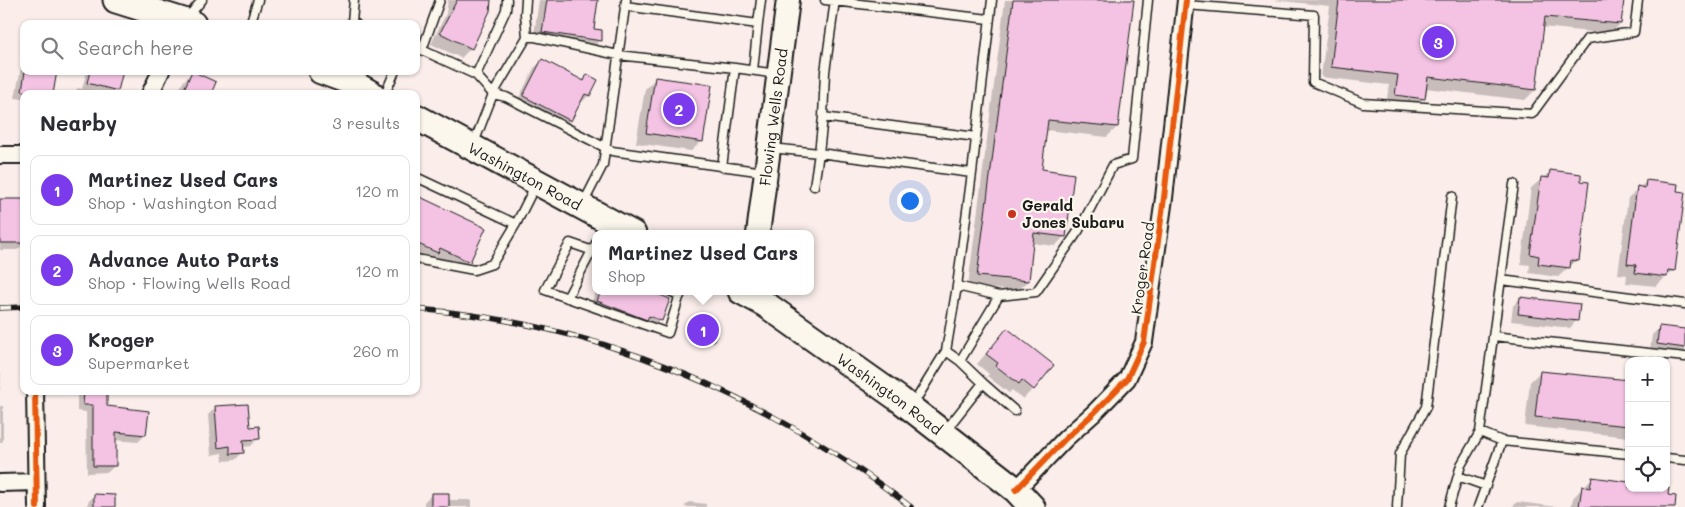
<!DOCTYPE html>
<meta charset="utf-8">
<style>
body{margin:0;font-family:Mali,sans-serif;background:#f7f7f7;color:#2b2b33}
.controls{position:absolute;right:15px;bottom:15px;display:grid;overflow:hidden;border-radius:10px;box-shadow:0 1px 4px #0004}
.controls button{width:45px;height:45px;display:grid;place-items:center;padding:0;border:0;border-bottom:1px solid #e1e1e2;background:#fff;color:#2b2b33;font:25px sans-serif}
.you{position:absolute;left:909px;top:200px;width:18px;height:18px;margin:-12px;border:4px solid #fff;border-radius:50%;background:#1a73e8;box-shadow:0 0 0 8px #1a73e833}
.badge{display:grid;place-items:center;width:32px;height:32px;border-radius:50%;background:#7c3aed;color:#fff;font-size:16px;font-weight:700}
.pin{position:absolute;translate:-50% -50%;border:2px solid #fff;box-shadow:0 1px 5px #0006}
.popup{position:absolute;left:592px;top:230px;width:222px;height:65px;box-sizing:border-box;display:grid;place-content:center;border-radius:10px;background:#fff;filter:drop-shadow(0 1px 4px #0005);font-size:16px;white-space:nowrap;color:#7c7c81}
.popup b{font-size:19px;color:#2b2b33}
.popup::after{content:'';position:absolute;left:50%;top:100%;margin-left:-10px;border:10px solid transparent;border-top-color:#fff}
.list{margin:0;padding:0;list-style:none}
h2{display:flex;justify-content:space-between;align-items:center;height:65px;margin:0;padding:0 20px;font-size:21px}
h2 small{font-size:16px;font-weight:400;color:#7c7c81}
.list li{display:grid;grid-template-columns:32px 1fr auto;gap:15px;align-items:center;box-sizing:border-box;height:70px;margin:0 10px 10px;padding:0 10px;border:1px solid #e1e1e2;border-radius:10px}
.list b{display:block;font-size:19px;white-space:nowrap}
.list p{margin:0;font-size:16px;white-space:nowrap;color:#7c7c81}
.list em{font-size:16px;font-style:normal;color:#7c7c81}
.icon{flex:none;width:28px;height:28px;fill:none;stroke:currentColor;stroke-width:2;stroke-linecap:round;stroke-linejoin:round}
.map{position:relative;flex:none;width:1685px;height:507px;overflow:hidden}
.search{position:absolute;background:#fff;box-shadow:0 1px 4px #0004;left:20px;top:20px;width:400px;height:55px;display:flex;align-items:center;gap:12px;box-sizing:border-box;padding:0 18px;border-radius:10px;color:#7c7c81;font-size:19px}
.panel{position:absolute;background:#fff;box-shadow:0 1px 4px #0004;left:20px;top:90px;width:400px;height:305px;border-radius:10px}
.map>svg:first-child{display:block}
.shadow{fill:#0003}
.building{fill:#f4c3e4;stroke:#1c1c1c}
.lines{fill:none;stroke-linecap:round;stroke-linejoin:round}
.service-casing{stroke:#1c1c1c;stroke-width:11}
.minor-casing{stroke:#1c1c1c;stroke-width:20}
.secondary-casing{stroke:#1c1c1c;stroke-width:26}
.primary-casing{stroke:#1c1c1c;stroke-width:29}
.service{stroke:#fbf7ec;stroke-width:8}
.minor{stroke:#fbf7ec;stroke-width:16}
.secondary{stroke:#fbf7ec;stroke-width:22}
.primary{stroke:#fbf7ec;stroke-width:25}
.rail-casing{stroke:#1c1c1c;stroke-width:5.5}
.rail{stroke:#fbf7ec;stroke-width:4;stroke-dasharray:11;stroke-linecap:butt}
.cycleway-casing{stroke:#fbf7ec;stroke-width:9}
.cycleway{stroke:#e8590c;stroke-width:6}
.poi-dot{fill:#c8321e;stroke:#fbf7ec;stroke-width:2}
.labels{text-anchor:middle;dominant-baseline:central;stroke-width:4.5;stroke-linejoin:round;paint-order:stroke}
.street-label{font-size:15px;fill:#1c1c1c;stroke:#fbf7ec}
.poi-label{font-size:15px;font-weight:bold;fill:#1c1c1c;stroke:#fbf7ec;text-anchor:start}
</style>
<div class="map">
<svg width="1685" height="507" viewBox="0 0 1685 507">
<rect width="100%" height="100%" fill="#faedea"/>
<filter id="ink" filterUnits="userSpaceOnUse"><feTurbulence type="fractalNoise" baseFrequency=".02" numOctaves="2"/><feDisplacementMap in="SourceGraphic" scale="10" xChannelSelector="R" yChannelSelector="G"/><feConvolveMatrix kernelMatrix="1 2 1 2 8 2 1 2 1" color-interpolation-filters="sRGB"/></filter>
<g filter="url(#ink)">
<path class="shadow" d="M448,0h42l-19,48 -10,10 -30,-14 15,-30z
M539,0h58l-5,30 8,10 -10,10 -57,-8z
M1005,0h127l-15,127 -10,10 -61,-7 -6,40 25,66 -10,10 -23,-3 -4,38 -11,10 -49,-5z
M1273,0h350l-3,24 -10,10 -68,-7 -7,63 -10,10 -100,-12 -1,10 -10,10 -28,-3 3,-20 -68,-8 9,-71z
M24,53v18h32l-4,23h-28v5l-9,-1z
M542,61l40,20 6,-6 1,20 -8,8 -2,-1 -9,18 -7,7 -47,-23 18,-36z
M87,71h34l-4,19 -4,4 -21,-4v4h-19l5,-6 4,1z
M192,72l18,22h-33l6,-12z
M655,79l47,62 -11,10 -55,-8 9,-54z
M1551,171l28,11 -2,78 -19,17 -29,-4 1,-8 -9,-1 10,-76z
M1647,181l27,89 -18,16 -30,-3 1,-8 -9,-1 10,-76z
M416,196l53,65 -10,10 -28,-13 -5,4 -10,-5z
M0,200l24,1v43l-7,6h-17z
M596,291h51l13,29 -10,10 -10,-4 -4,3 -48,-18z
M1520,298l57,22 -7,8 -59,-7 2,-15z
M694,320l19,20 -5,5 -24,-9 5,-11z
M1659,328l26,3v25l-35,-5 2,-16z
M1007,329l26,60 -10,10 -11,-9 -3,3 -22,-17 2,-2 -12,-10z
M1540,372l89,9v56l-104,-11 5,-44z
M0,374h1l-1,19z
M77,391h29l-1,17 40,27 -7,7 -23,-2v25l-7,7 -21,1 -1,-61 -9,-1z
M0,406h3v35l-3,2z
M215,408l33,20 10,10 -7,8 -9,1 1,5 -8,8 -12,1 -1,-8 -11,2 -3,-40z
M1592,478l74,18 7,11h3h-105l2,-9z
M432,494l16,6h23v7h-47v-5z
M95,495l19,12h-26v-5z
M689,502l17,2v3h-22z
M1517,502l41,5h-46z"/>
<path class="building" d="M457,0h34l-1,11 -18,38 -32,-16z
M547,0h51l-4,29 8,1v11l-60,-9z
M1013,0h121l-16,127 -70,-7 -6,49 32,5 -8,63 -32,-4 -5,48 -52,-5z
M1339,0h285l-3,24 -76,-7 -9,73 -108,-13 -3,22 -30,-4 3,-20 -67,-8z
M542,59l42,22 3,-7 11,6 -8,16 -5,-2 -14,27 -48,-25z
M25,71h32l-4,23 -31,-3z
M90,71h33l-5,20 -31,-8z
M192,71l24,11 -5,12h-29z
M655,77l57,8 -9,57 -57,-9z
M1550,170l31,4v7l8,1 -10,79 -8,-1 -1,8 -32,-4 1,-8 -9,-2 11,-77 8,1z
M1646,180l32,4 -1,7 8,1 -10,79 -7,-1 -1,7 -32,-4 1,-8 -9,-1 10,-78 8,2z
M416,195l70,33 -16,34 -30,-14 -2,5 -22,-10z
M0,199h24v44h-24z
M601,291h49l20,8 -8,22 -13,-5 -2,4 -50,-19z
M1520,297l60,7 -2,17 -60,-7z
M694,318l25,11 -5,12 -26,-10z
M1659,326l26,3v19l-28,-4z
M1007,328l47,37 -20,25 -12,-10 -3,4 -23,-18 2,-3 -12,-9z
M1540,371l89,9v46l-94,-9z
M84,391h23v15l42,5 -3,24 -30,-3v34h-23v-61h-10z
M248,404l2,23 9,-1 1,13 -17,1 1,13 -14,1v-8l-12,2 -3,-42z
M1592,477l37,5v6h40l-1,7 8,1 -1,11h-96l3,-21 8,2z
M431,493h18v14h-18z
M94,494l21,1v12h-21z"/>
<g class="lines">
<g class="service-casing">
<path id="service" d="M354,0l-2,22 4,2
M526,0l-1,14 2,23
M825,0l164,19
M1186,5l128,10 -1,67 50,21 169,11 55,-75 47,-7 4,-32
M625,6l133,18 3,-24
M188,17l14,-17
M250,24l8,-24
M416,48l6,2 18,-50
M422,50l54,25 30,-65 1,-10
M735,68l42,6
M753,70l5,-46
M385,94l10,-23
M823,117l2,-45 10,-72
M474,143l19,-49 -17,-19
M771,148l48,5 4,-36 153,20
M722,167l13,-99 -117,-13 -83,-18h-8l-34,57 13,3 106,54 152,21
M972,173l20,-173
M416,177l100,47 19,-38
M1514,184l-34,248 22,9 127,13
M814,186l5,-33 153,20 -15,113 -11,65
M583,204l20,-39 23,-165
M596,252l-26,-9 -25,47 123,43 13,-42
M416,259l58,11 18,-6 24,-40
M1501,280l184,24
M957,286l42,10 37,-4 43,-62 34,-65 19,-6 16,-159
M670,291l10,5
M567,298l29,-55
M1493,336l192,21
M960,361l39,-65
M912,406l34,-55 14,10 23,22
M946,430l37,-47 32,28
M1666,458l19,2
M1458,476l28,10
M1397,507l3,-53 26,-47 26,-211
M1449,507l12,-42 19,-33
M1478,507l24,-66"/>
</g>
<g class="minor-casing">
<path id="minor" d="M150,94l11,-23
M0,155h24
M35,391l2,116
M0,483l36,-1
M1016,490l50,-52 28,-25 33,-34 17,-37 20,-144 22,-198"/>
</g>
<g class="secondary-casing">
<g id="secondary">
<path id="s1" d="M758,234l30,-234"/>
</g>
</g>
<g class="primary-casing">
<g id="primary">
<path d="M116,0l77,24"/>
<path d="M321,71l30,11 21,12"/>
<path id="s2" d="M416,117l217,117"/>
<path id="s3" d="M741,291l24,13 134,95 117,91 16,17"/>
</g>
</g>
<use href="#service" class="service"/>
<use href="#minor" class="minor"/>
<use href="#secondary" class="secondary"/>
<use href="#primary" class="primary"/>
<g class="rail-casing">
<path id="rail" d="M0,308l24,-1
M416,309c185,14 349,86 495,198"/>
</g>
<use href="#rail" class="rail"/>
<g class="cycleway-casing">
<path id="cycleway" d="M35,391l2,116
M1016,490l50,-52 28,-25 33,-34 17,-37 20,-144 22,-198"/>
</g>
<use href="#cycleway" class="cycleway"/>
</g>
</g>
<circle class="poi-dot" cx="1012" cy="214" r="5"/>
<g class="labels">
<g class="street-label">
<text stroke="none"><textPath href="#s1" startOffset="118">Flowing Wells Road</textPath></text>
<text stroke="none"><textPath href="#s2" startOffset="124">Washington Road</textPath></text>
<text transform="translate(1142 268) rotate(-82)">Kroger Road</text>
<text stroke="none"><textPath href="#s3" startOffset="181">Washington Road</textPath></text>
</g>
<g class="poi-label">
<text x="1022" y="205">Gerald<tspan x="1022" dy="17">Jones Subaru</tspan></text>
</g>
</g>
</svg>
<div class="controls">
<button>+</button>
<button>−</button>
<button><svg class="icon" aria-label="locate" viewBox="0 0 24 24"><circle cx="12" cy="12" r="6"/><path d="M12 2v4M12 18v4M2 12h4M18 12h4"/></svg></button>
</div>
<div class="you"></div>
<div class="pin badge" style="left:703px;top:330px">1</div>
<div class="popup"><b>Martinez Used Cars</b>Shop</div>
<div class="pin badge" style="left:679px;top:109px">2</div>
<div class="pin badge" style="left:1438px;top:42px">3</div>
<div class="search"><svg class="icon" aria-label="search" viewBox="0 0 24 24"><circle cx="10" cy="10" r="6"/><path d="M15 15l6 6"/></svg>Search here</div>
<section class="panel">
<h2>Nearby<small>3 results</small></h2>
<ul class="list">
<li><span class="badge">1</span><div><b>Martinez Used Cars</b><p>Shop · Washington Road</p></div><em>120 m</em></li>
<li><span class="badge">2</span><div><b>Advance Auto Parts</b><p>Shop · Flowing Wells Road</p></div><em>120 m</em></li>
<li><span class="badge">3</span><div><b>Kroger</b><p>Supermarket</p></div><em>260 m</em></li>
</ul>
</section>
</div>
